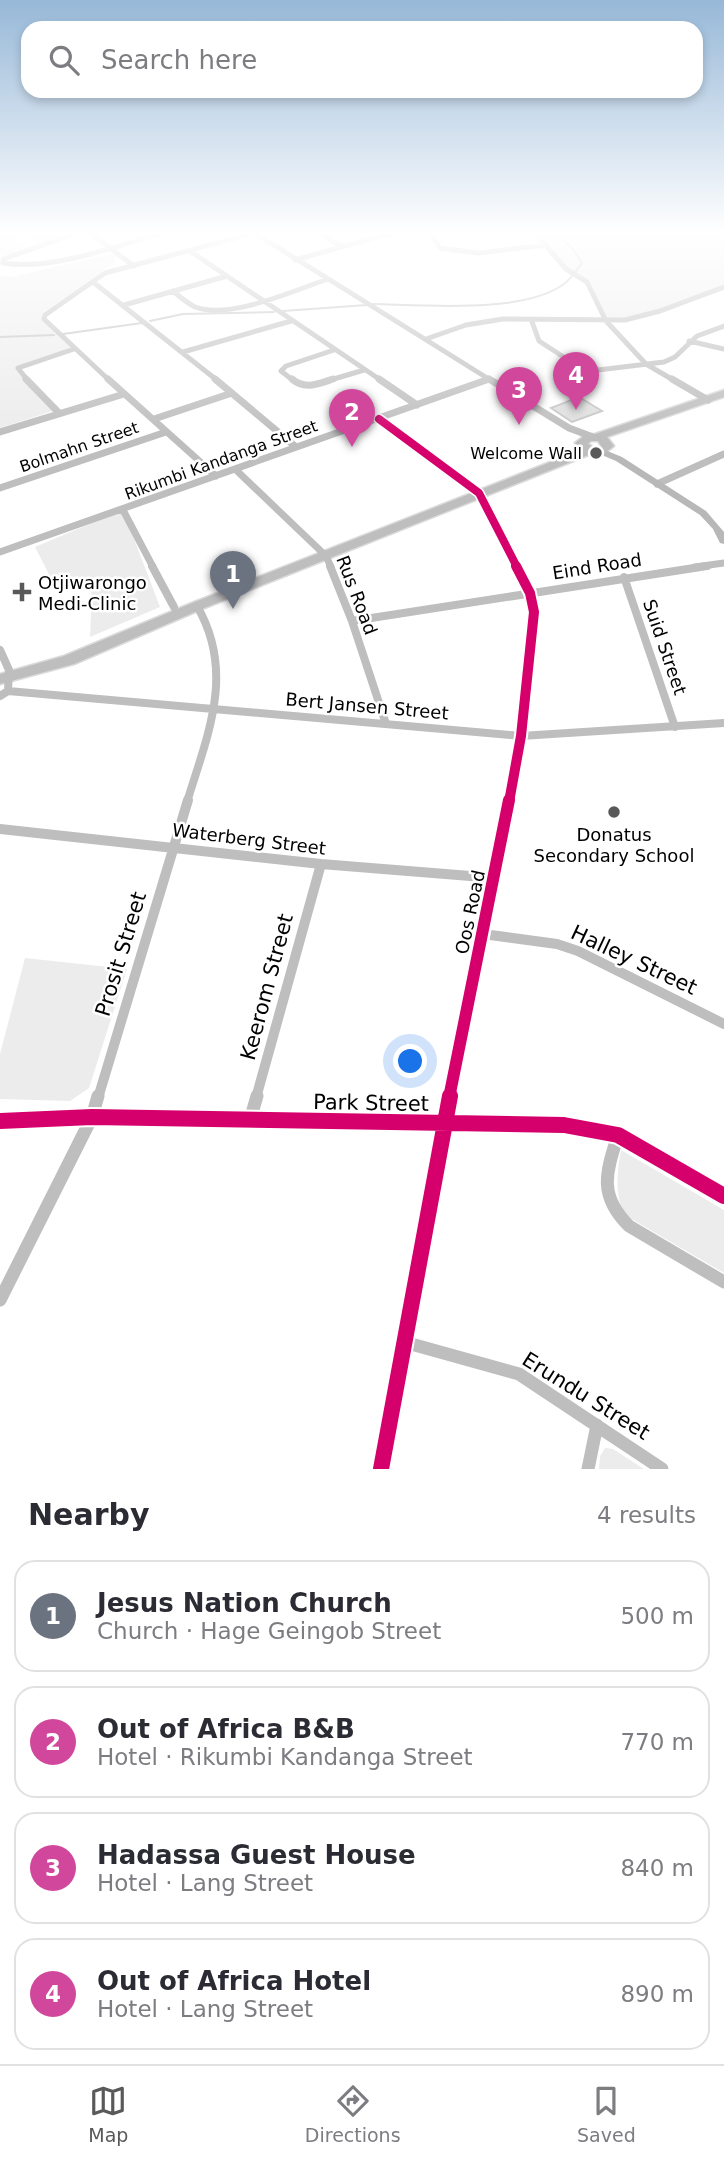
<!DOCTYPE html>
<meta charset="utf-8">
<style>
body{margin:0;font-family:"DejaVu Sans",sans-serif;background:#f2f2f3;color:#2b2b33}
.you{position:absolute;left:411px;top:1062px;width:24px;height:24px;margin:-18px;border:5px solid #fff;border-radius:50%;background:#1a73e8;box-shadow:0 0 0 10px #1a73e833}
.badge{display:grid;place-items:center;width:46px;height:46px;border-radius:50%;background:#595959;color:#fff;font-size:23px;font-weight:700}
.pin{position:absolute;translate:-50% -58px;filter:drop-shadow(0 2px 4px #0008)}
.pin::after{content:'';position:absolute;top:37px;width:24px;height:21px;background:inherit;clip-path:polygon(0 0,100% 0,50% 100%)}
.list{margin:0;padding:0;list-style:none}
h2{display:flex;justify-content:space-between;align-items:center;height:91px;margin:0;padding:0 28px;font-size:30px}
h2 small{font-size:23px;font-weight:400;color:#7c7c81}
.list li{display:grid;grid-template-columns:46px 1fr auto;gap:21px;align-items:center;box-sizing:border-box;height:112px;margin:0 14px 14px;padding:0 14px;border:2px solid #e1e1e2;border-radius:21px}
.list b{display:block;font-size:26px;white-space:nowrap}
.list p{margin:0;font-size:23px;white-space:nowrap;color:#7c7c81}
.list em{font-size:23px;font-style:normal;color:#7c7c81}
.icon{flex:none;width:38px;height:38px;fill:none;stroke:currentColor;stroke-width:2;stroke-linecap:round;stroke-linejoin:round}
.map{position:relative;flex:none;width:724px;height:1469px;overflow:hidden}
.search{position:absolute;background:#fff;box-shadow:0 4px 10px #0003;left:21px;right:21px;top:21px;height:77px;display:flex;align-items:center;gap:18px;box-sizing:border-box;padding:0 24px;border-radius:21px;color:#7c7c81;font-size:26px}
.sheet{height:595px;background:#fff}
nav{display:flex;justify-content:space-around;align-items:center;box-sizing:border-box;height:98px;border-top:2px solid #e1e1e2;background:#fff;font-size:19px;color:#7c7c81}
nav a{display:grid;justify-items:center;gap:4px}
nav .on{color:#595959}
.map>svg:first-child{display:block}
.green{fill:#ececec}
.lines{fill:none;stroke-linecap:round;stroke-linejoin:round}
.stream{stroke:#bfbfbf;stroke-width:2}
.building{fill:#dfdfdf;stroke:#c7c7c7;stroke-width:2}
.highway-casing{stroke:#dbdbdb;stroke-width:3}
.street-far4{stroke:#bebebe;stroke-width:5}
.street-far3{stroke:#bebebe;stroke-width:7}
.street-far2{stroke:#bebebe;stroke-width:8}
.street-far1{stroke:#bebebe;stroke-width:10}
.street{stroke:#bebebe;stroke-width:13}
.secondary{fill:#b8b8b8;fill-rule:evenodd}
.highway{fill:#bebebe;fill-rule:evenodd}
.cycleway-far3-casing{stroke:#fff;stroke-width:11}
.cycleway-far2-casing{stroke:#fff;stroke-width:14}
.cycleway-far1-casing{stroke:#fff;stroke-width:17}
.cycleway-casing{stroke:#fff;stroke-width:20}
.cycleway-far3{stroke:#d6006c;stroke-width:8}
.cycleway-far2{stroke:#d6006c;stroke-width:10}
.cycleway-far1{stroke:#d6006c;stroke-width:12}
.cycleway{stroke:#d6006c;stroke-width:16}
.poi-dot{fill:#595959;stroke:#fff;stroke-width:2.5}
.labels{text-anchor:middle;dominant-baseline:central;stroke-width:5;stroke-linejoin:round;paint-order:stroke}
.far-street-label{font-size:16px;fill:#000;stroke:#fff}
.far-poi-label{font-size:16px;fill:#000;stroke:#fff;text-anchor:end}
.street-label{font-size:18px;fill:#000;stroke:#fff}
.poi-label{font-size:18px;fill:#000;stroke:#fff;text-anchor:start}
.near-street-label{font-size:21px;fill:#000;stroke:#fff}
</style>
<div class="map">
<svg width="724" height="1469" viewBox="0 0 724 1469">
<rect width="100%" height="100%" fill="#fff"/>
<path class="green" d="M0,232h56l6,4 -20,8 -15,-7 -14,5 15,6 -9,4 -19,14z
M534,232h190v55l-64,24 -54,10 -19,-39 -21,-13z
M116,253l-2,10 -71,50 1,6 30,30 -56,19 38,42 -56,18v-152l11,1z
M123,510l37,97 -70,30 2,-42 -5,-11 -35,-4 -17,-33z
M25,958l102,11 -38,119 -19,13 -70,-2v-45z
M621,1150l103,60v63l-101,-59c-8,-24 -6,-41 -2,-64z
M605,1448l8,1 31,20h-45l1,-13z"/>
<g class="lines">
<path class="stream" d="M0,237l9,-5
M373,304c51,1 150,10 191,-20 8,-6 13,-14 18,-21l-10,-15 -18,-16
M283,311l84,-6
M150,321l33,-7 91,-2
M63,334l79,-11
M0,337l54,-2"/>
</g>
<path class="building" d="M579,397l23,14 -30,11 -21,-14z"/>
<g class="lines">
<g class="highway-casing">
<path id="highway" d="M724,390v7l-117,40 7,9 -9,7 -14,1 -389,155 -128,55 -74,20v-10l64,-18 128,-53 389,-153 -6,-7 10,-8 10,-1zM591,441h7l3,5 -7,1 -6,-3z"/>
</g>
<path class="street-far4" d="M79,232l-75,27 -1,4c49,8 116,-18 163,-31
M89,232l45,34
M253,232l239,149
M318,232l23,14
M430,232l10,16 38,5 69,-8
M534,232l32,37 21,13 19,39 40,43 29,17
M190,251l192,130
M295,260l99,-28
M93,282l125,99
M173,291c7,6 14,12 22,16 35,13 100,-17 133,-28
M124,305l103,-29
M531,319l8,22 37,24 22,5 66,-8 11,-5 22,-21 27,-10
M426,339l40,-14 37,-6 122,1 35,-9 64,-24
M689,341l35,8
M183,352l108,-31
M28,381l-10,-13 56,-19
M110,381l-66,-62 1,-4 60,-42 149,-40
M294,381l-13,-10 5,-5 48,-16
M327,381l37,-11
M484,381l6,-2"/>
<path class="street-far3" d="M26,379l33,34
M108,379l108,97
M215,379l81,68
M292,379c13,11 26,5 41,0
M379,379l38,26
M489,379l80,49 24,9
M672,379l36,21
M154,419l78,-26
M379,419l100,74 38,74
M0,432l124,-38
M235,469l91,87 5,11
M657,484l67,-30
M0,488l166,-56
M123,510l30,57
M0,552l489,-173
M695,567l29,-4"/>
<path class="street-far2" d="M152,566l22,41
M330,566l22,55 34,103
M624,577l51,150
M352,621l355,-55
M0,650l9,20 -1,21 -8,5
M8,691l513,45 203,-13
M187,802c20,-66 49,-129 10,-196
M509,802l12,-66 13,-124 -4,-19 -14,-27"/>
<path class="street-far1" d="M0,829l321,35 174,14
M483,934l74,10 21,7 146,73
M98,1098l90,-298
M256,1098l65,-234
M449,1098l60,-298"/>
<path class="street" d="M250,1120l7,-24
M0,1121l92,-4 472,8 54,10 106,61
M618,1135c-12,38 -20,60 11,91l95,56
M0,1300l92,-183 6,-21
M404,1342l115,32 143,95
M381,1469l69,-373
M588,1469l9,-44"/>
<path class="secondary" d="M600,448l22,9 84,54 18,21v12l-4,-1 -7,-14 -13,-14 -84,-54 -19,-8 -2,-2z"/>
<use href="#highway" class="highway"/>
<g class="cycleway-far3-casing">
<path id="cycleway-far3" d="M379,419l100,74 38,74"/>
</g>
<g class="cycleway-far2-casing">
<path id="cycleway-far2" d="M509,802l12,-66 13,-124 -4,-19 -14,-27"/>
</g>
<g class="cycleway-far1-casing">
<path id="cycleway-far1" d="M449,1098l60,-298"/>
</g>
<g class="cycleway-casing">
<path id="cycleway" d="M0,1121l92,-4 472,8 54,10 106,61
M381,1469l69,-373"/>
</g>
<use href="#cycleway-far3" class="cycleway-far3"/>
<use href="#cycleway-far2" class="cycleway-far2"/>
<use href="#cycleway-far1" class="cycleway-far1"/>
<use href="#cycleway" class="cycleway"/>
</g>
<linearGradient id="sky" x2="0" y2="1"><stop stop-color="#97b8d8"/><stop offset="0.53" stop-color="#fff"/><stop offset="1" stop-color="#fff" stop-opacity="0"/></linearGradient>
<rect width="724" height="438" fill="url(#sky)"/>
<g class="poi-dot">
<circle cx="596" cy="453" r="7"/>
<path d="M18.5 581.5h7v7h7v7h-7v7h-7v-7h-7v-7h7z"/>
<circle cx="614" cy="812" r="7"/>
</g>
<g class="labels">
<g class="far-street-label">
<text transform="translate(79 447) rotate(-19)">Bolmahn Street</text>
<text transform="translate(221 460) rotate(-20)">Rikumbi Kandanga Street</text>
</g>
<g class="far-poi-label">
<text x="582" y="453">Welcome Wall</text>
</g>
<g class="street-label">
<text transform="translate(597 566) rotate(-9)">Eind Road</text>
<text transform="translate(357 595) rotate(69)">Rus Road</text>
<text transform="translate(665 647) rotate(71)">Suid Street</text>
<text transform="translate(367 706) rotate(5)">Bert Jansen Street</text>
<text transform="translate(249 839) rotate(7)">Waterberg Street</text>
<text transform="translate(470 912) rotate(-78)">Oos Road</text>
</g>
<g class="poi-label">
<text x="38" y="582">Otjiwarongo<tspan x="38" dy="21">Medi-Clinic</tspan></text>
<text x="614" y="834" text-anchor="middle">Donatus<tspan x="614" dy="21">Secondary School</tspan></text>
</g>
<g class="near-street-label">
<text transform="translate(121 954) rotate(-73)">Prosit Street</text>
<text transform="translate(634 960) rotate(25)">Halley Street</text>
<text transform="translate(267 987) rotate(-75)">Keerom Street</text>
<text transform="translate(371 1103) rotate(1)">Park Street</text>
<text transform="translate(586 1396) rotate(32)">Erundu Street</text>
</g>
</g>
</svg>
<div class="you"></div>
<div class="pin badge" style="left:233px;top:609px;background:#6b7280">1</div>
<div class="pin badge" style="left:352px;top:447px;background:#d1479c">2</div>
<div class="pin badge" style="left:519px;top:425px;background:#d1479c">3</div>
<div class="pin badge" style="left:576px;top:410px;background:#d1479c">4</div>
<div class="search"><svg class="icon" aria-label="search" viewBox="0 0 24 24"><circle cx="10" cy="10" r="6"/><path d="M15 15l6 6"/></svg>Search here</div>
</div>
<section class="sheet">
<h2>Nearby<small>4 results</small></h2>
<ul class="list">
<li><span class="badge" style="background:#6b7280">1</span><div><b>Jesus Nation Church</b><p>Church · Hage Geingob Street</p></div><em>500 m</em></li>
<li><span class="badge" style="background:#d1479c">2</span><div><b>Out of Africa B&amp;B</b><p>Hotel · Rikumbi Kandanga Street</p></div><em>770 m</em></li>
<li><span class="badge" style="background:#d1479c">3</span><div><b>Hadassa Guest House</b><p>Hotel · Lang Street</p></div><em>840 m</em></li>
<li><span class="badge" style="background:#d1479c">4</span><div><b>Out of Africa Hotel</b><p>Hotel · Lang Street</p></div><em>890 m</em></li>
</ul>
</section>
<nav>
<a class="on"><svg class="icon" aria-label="map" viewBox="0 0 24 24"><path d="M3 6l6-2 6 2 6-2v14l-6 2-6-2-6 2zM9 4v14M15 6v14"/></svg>Map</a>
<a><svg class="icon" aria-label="directions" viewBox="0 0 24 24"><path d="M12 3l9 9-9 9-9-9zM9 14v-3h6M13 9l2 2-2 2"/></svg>Directions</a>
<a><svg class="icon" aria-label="saved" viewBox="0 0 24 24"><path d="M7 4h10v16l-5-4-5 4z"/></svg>Saved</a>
</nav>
